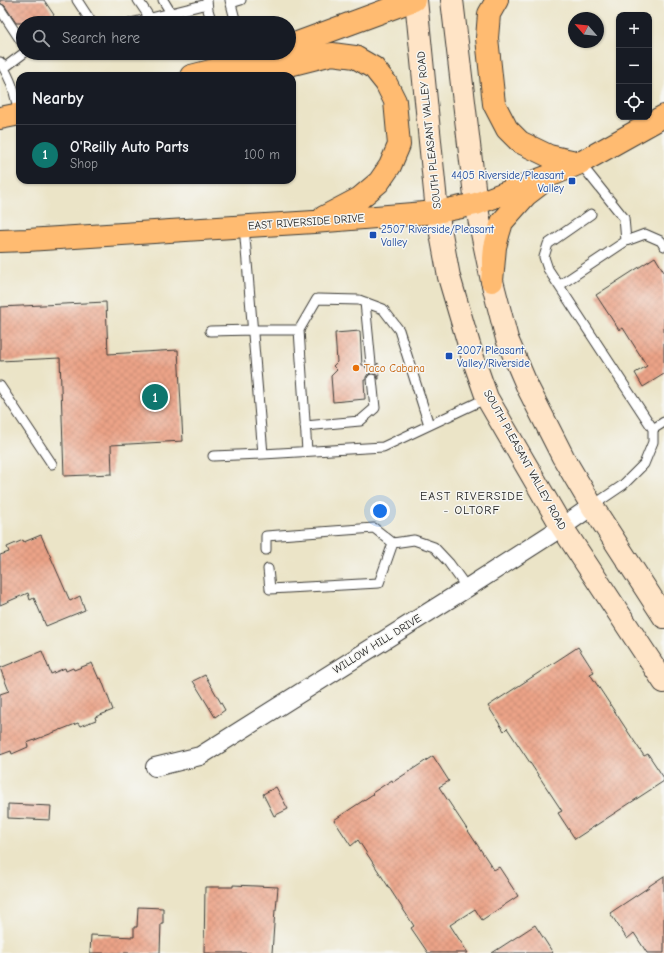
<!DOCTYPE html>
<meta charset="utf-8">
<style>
body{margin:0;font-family:"Comic Neue",sans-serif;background:#20242c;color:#f1f3f6}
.controls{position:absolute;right:12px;top:12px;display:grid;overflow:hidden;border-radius:8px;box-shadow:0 1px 3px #0004}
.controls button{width:36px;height:36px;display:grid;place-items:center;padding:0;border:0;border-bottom:1px solid #363941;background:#171b24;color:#f1f3f6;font:20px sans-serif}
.compass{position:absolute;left:568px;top:12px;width:36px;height:36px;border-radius:50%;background:#171b24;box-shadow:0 1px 3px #0004;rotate:298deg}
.you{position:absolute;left:380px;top:511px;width:14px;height:14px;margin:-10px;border:3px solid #fff;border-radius:50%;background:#1a73e8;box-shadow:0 0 0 6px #1a73e833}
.badge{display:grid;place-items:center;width:26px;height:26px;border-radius:50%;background:#0f766e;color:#fff;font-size:13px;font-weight:700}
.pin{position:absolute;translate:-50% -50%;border:2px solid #fff;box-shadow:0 1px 4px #0006}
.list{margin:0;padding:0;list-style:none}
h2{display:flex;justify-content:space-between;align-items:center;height:52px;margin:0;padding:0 16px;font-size:17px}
h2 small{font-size:13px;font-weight:400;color:#9ea1a6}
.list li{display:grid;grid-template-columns:26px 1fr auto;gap:12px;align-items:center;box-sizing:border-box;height:60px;padding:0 16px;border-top:1px solid #363941}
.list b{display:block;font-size:15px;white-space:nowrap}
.list p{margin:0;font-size:13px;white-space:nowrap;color:#9ea1a6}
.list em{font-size:13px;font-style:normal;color:#9ea1a6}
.icon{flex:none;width:22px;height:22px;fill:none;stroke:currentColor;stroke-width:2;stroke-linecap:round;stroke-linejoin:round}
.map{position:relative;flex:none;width:664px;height:953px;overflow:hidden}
.search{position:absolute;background:#171b24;box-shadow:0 1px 3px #0004;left:16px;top:16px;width:280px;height:44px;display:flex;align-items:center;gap:10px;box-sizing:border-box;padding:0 14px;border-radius:22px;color:#9ea1a6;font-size:15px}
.panel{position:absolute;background:#171b24;box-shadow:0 1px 3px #0004;left:16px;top:72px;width:280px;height:112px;border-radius:12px}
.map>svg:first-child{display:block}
.building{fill:url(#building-cross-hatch)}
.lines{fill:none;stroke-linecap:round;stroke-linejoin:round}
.service-casing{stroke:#3b3a36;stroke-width:11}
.minor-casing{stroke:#3b3a36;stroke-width:20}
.secondary-casing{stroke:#3b3a36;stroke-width:24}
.primary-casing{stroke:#3b3a36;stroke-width:24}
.service{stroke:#fff;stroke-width:9}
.minor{stroke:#fff;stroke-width:18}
.secondary{stroke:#ffe4c6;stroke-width:22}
.primary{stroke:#ffbb71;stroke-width:22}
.transit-dot{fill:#1a4fb4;stroke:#f6f6f2;stroke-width:1.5}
.food-dot{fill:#e8710a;stroke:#f6f6f2;stroke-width:1.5}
.labels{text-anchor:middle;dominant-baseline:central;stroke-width:3;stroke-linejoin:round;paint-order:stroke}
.street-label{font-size:11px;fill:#1c1c1c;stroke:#f6f6f2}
.transit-label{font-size:11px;fill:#164399;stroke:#f6f6f2;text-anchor:start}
.food-label{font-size:11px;fill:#c56008;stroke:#f6f6f2;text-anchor:start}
.neighbourhood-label{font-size:12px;letter-spacing:1px;fill:#1c1c1c;stroke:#f6f6f2}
</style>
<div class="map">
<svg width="664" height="953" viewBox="0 0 664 953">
<defs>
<pattern id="building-cross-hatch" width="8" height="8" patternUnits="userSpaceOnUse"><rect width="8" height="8" fill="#eba387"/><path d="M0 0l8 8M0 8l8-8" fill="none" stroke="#c98c74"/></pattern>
</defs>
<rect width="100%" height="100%" fill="#f6f6f2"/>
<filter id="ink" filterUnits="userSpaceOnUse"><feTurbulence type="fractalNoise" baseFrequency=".025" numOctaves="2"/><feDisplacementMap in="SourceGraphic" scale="8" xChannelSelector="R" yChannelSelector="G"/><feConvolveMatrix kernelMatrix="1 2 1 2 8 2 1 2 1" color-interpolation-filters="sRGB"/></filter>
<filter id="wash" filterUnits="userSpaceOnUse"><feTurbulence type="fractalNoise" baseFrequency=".012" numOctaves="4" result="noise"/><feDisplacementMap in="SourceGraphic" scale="16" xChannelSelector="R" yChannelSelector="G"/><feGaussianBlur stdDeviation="0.9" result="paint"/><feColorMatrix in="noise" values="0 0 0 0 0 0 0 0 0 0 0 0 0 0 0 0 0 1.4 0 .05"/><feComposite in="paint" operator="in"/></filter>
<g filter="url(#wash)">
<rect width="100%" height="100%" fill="#ebe4c7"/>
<g id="blocks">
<path class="building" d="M0,0h44l10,15 -11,8h-27l-11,-17 -5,-3z
M655,257l9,15v102l-21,13 -8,-14 12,-7 -24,-38 -4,2 -23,-35z
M106,302l2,52 70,-4 5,91 -72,4 1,29 -48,2 -4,-118 -60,3v-54z
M360,331l2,34h3l1,3 5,2 4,-1 3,-6 1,16h-1l-1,-4 -5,-2 -4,1 -2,3v3h-2l1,19 -32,3 -2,-26 6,-6 -4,-4 4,-4 -2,-29z
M41,535l29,66 10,-5 5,14 -39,16 -12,-28 -4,2 -2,-7 -28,12v-50l9,-3 -2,-5 16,-7 1,2z
M578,647l16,25 -4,2 54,82 4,-2 16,24v3l-89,58 -17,-26 4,-2 -55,-83 -3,3 -16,-25z
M42,651l9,23 14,-6 1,3 7,-3 1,2 18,-7 7,16 2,-1 12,32 -18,7 1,3 -16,6 -2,-3 -51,20 1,4 -16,7 -1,-3 -11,4v-61l9,-3 -9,-23z
M205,675l20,35 -10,7 -22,-36z
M433,756l16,25 -10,6 55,83 5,-3 19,29 -36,24 -7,-11 -25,16 18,28h-40l-17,-25 3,-2 -56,-86 -7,6 -17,-26 39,-26 -1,-1 20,-13 1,2z
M276,787l12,22 -14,7 -11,-22z
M8,804l43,2 -1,14 -42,-2z
M664,876v77h-17l-13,-20 -7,6 -17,-26 39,-26v-1z
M233,885l45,2 -2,23h-1l-3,43h-68l1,-66h28z
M138,907l25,1v15h-2l-1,30h-70l1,-18 43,2v-10h3z
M535,925l18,28h-61z"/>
</g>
</g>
<g filter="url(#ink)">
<use href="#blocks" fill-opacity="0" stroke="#3b3a36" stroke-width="1"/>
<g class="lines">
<g class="service-casing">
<path id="service" d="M77,0l15,23
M138,0l12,18
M163,0l8,13
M207,0l1,10 4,13
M230,0l6,23
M231,3l10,-3
M0,9l23,35
M131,23l76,-19
M0,62c12,18 15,32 19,52
M4,68l20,-15
M580,163l44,55 2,23
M591,214l-43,30 -4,13 4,12 105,160v13l-9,22 -21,21 -31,21
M244,226l19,228 120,-7 104,-49
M560,285l66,-44 19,-7 16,7 3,5
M365,302l6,62
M210,331l43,-1h46
M0,386l52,78
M305,426l55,-5 15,-13 -3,-29
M653,429l11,-7
M307,451l-8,-121 18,-31 42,1 24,9 16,21 30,95
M213,456l50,-2
M393,543l21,-3 20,7 15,16 18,25
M266,550v-14l108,-8 19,15 -14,40 -109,6 -2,-20"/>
</g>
<g class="minor-casing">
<path id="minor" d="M155,767l45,-11 267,-168 95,-61 30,-21"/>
</g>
<g class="secondary-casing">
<path id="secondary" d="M416,0l21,212 12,65 23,78 15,43 75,129 102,155
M452,0l24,204 16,77 15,58 21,49 35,69 29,49 72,111"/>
</g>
<g class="primary-casing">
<path id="primary" d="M497,0l-8,14 -2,24 7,66 13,25 13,13 29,14 31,7
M289,46l125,-46
M191,76l35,-9 43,-14
M251,76l26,-8 55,-14 23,3 19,11 12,15 9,18 4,44 -9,21 -11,16 -19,16 -36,19
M0,118l20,-4
M0,241l27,-1 287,-18 123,-10 39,-8 78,-30 26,-11 84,-47
M492,281l3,-34 4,-15 3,-10 24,-27 13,-10"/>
</g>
<use href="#service" class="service"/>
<use href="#minor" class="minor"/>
<use href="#secondary" class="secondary"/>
<use href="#primary" class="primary"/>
</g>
</g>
<g class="transit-dot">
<rect x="568" y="177" width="8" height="8" rx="2"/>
<rect x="369" y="231" width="8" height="8" rx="2"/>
<rect x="445" y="352" width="8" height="8" rx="2"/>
</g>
<circle class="food-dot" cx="356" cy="368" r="4"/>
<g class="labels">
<g class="street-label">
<text transform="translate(429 130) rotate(-96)">SOUTH PLEASANT VALLEY ROAD</text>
<text transform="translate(306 222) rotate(-4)">EAST RIVERSIDE DRIVE</text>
<text transform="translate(525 460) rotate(61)">SOUTH PLEASANT VALLEY ROAD</text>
<text transform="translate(377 644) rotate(-32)">WILLOW HILL DRIVE</text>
</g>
<g class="transit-label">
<text x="564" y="175" text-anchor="end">4405 Riverside/Pleasant<tspan x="564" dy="13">Valley</tspan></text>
<text x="381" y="229">2507 Riverside/Pleasant<tspan x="381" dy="13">Valley</tspan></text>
<text x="457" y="350">2007 Pleasant<tspan x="457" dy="13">Valley/Riverside</tspan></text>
</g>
<g class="food-label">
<text x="364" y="368">Taco Cabana</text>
</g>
<g class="neighbourhood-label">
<text x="472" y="496">EAST RIVERSIDE<tspan x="472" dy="14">- OLTORF</tspan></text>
</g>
</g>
</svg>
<div class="controls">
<button>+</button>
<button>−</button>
<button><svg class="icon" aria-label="locate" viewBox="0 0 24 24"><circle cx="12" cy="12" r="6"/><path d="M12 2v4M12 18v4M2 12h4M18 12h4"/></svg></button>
</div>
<svg class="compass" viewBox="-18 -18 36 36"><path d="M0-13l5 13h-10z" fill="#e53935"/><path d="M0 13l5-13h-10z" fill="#9ea1a6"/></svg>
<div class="you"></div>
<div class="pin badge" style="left:155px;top:397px">1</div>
<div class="search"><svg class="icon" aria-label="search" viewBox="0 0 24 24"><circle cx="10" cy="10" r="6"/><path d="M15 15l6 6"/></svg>Search here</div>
<section class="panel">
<h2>Nearby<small></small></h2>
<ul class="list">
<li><span class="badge">1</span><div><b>O'Reilly Auto Parts</b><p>Shop</p></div><em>100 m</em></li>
</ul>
</section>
</div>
